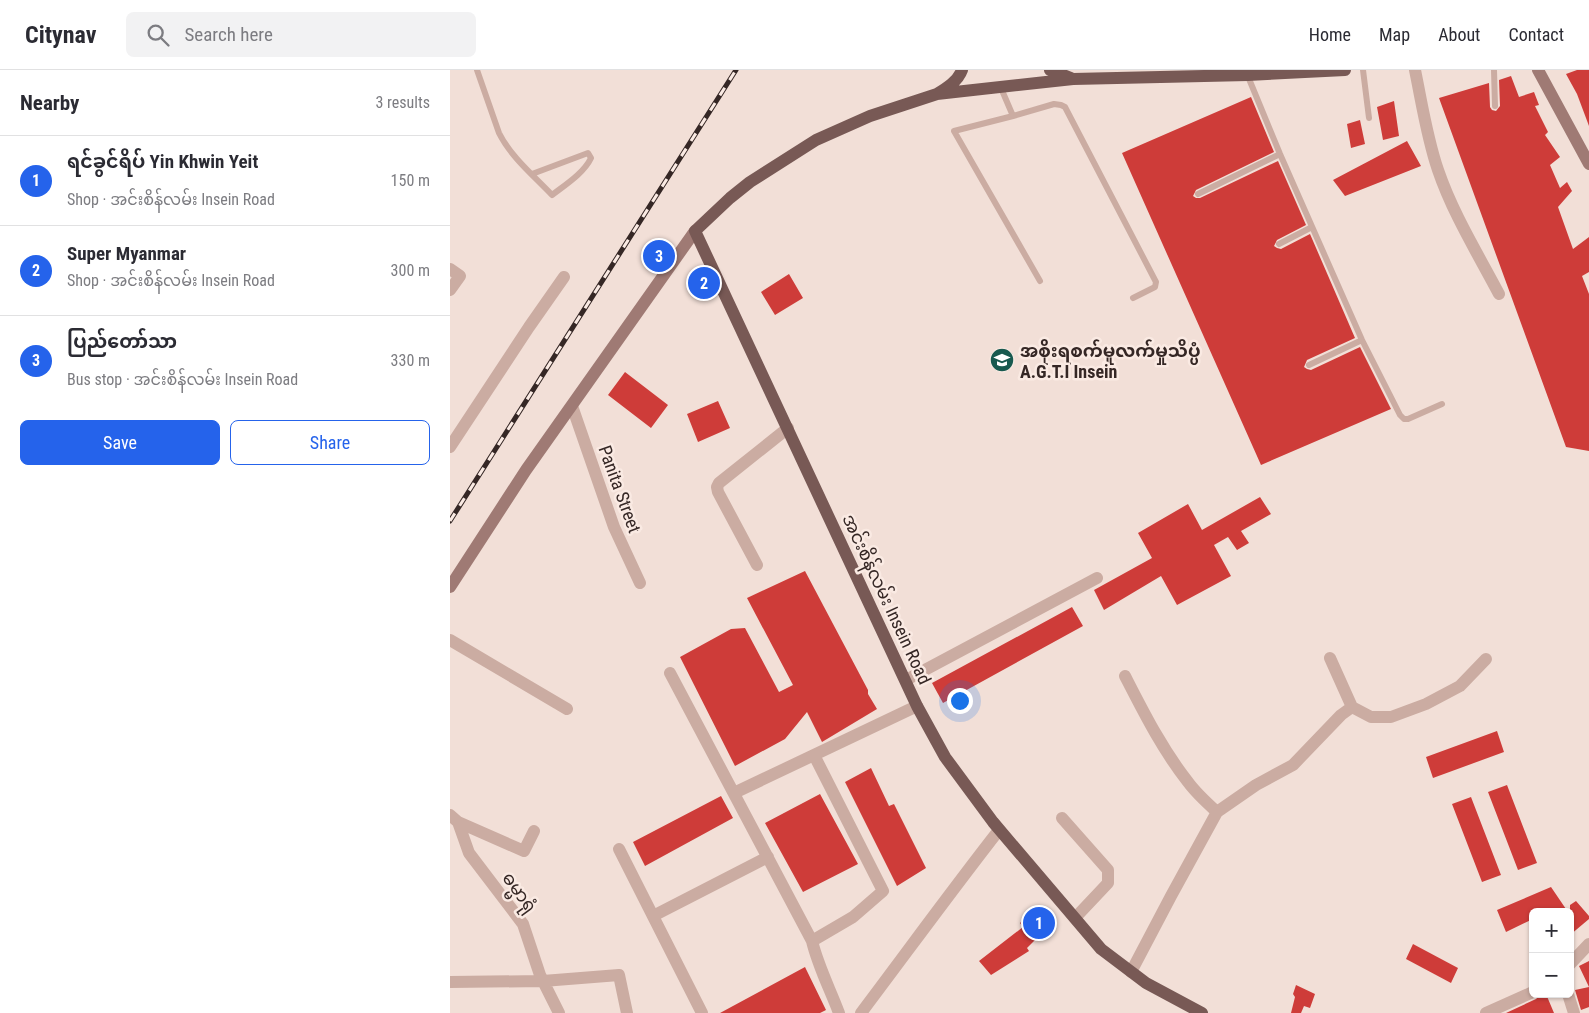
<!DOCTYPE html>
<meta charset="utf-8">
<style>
body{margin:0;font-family:"Roboto Condensed","Noto Sans Myanmar",sans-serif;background:#f2f2f3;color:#2b2b33}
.controls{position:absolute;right:15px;bottom:15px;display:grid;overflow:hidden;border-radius:8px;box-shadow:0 1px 4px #0004}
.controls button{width:45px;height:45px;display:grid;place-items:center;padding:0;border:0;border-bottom:1px solid #e1e1e2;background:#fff;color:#2b2b33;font:25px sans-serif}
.you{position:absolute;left:509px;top:630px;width:18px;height:18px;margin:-12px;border:4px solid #fff;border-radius:50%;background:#1a73e8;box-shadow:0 0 0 8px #1a73e833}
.badge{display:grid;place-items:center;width:32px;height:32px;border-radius:50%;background:#2563eb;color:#fff;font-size:16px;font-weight:700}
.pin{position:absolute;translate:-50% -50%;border:2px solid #fff;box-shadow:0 1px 5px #0006}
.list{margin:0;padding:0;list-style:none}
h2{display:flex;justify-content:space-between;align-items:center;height:65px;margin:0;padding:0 20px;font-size:21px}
h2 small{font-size:16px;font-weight:400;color:#7c7c81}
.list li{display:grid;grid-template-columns:32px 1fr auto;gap:15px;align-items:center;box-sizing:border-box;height:90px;padding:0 20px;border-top:1px solid #e1e1e2}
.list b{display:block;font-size:19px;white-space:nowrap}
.list p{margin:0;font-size:16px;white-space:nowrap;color:#7c7c81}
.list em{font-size:16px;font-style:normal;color:#7c7c81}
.actions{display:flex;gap:10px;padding:15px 20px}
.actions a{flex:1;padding:11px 0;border:1px solid #2563eb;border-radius:8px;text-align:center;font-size:18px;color:#2563eb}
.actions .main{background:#2563eb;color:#fff}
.icon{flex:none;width:28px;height:28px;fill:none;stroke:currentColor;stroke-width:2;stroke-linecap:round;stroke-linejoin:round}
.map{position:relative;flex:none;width:1139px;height:943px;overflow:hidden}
header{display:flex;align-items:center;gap:30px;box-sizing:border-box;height:70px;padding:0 25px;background:#fff;border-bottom:1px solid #e1e1e2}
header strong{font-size:24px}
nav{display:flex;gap:28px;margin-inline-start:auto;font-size:18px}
.search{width:350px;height:45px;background:#f2f2f3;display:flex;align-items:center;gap:12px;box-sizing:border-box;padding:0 18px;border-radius:8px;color:#7c7c81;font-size:19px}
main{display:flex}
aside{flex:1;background:#fff}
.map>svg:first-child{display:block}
.building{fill:#ce3c39}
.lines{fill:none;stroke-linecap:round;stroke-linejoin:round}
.lane{stroke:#cbaca2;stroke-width:6}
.street{stroke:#cbaca2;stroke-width:12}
.secondary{stroke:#9f7a74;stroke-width:12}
.primary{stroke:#785955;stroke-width:12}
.rail-casing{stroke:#352725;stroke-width:5}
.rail{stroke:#faeae3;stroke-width:3;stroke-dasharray:9;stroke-linecap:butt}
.labels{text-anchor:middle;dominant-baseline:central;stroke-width:5;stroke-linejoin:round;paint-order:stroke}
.poi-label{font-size:18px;font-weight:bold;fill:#352725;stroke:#faeae3;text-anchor:start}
.street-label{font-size:18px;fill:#352725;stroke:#faeae3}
</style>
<header>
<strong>Citynav</strong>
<div class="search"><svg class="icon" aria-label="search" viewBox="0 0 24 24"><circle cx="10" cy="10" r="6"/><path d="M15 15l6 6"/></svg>Search here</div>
<nav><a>Home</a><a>Map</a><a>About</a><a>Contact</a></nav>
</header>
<main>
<aside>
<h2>Nearby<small>3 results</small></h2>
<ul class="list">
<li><span class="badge">1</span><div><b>ရင်ခွင်ရိပ် Yin Khwin Yeit</b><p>Shop · အင်းစိန်လမ်း Insein Road</p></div><em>150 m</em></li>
<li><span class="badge">2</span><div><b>Super Myanmar</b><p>Shop · အင်းစိန်လမ်း Insein Road</p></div><em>300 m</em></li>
<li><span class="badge">3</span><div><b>ပြည်တော်သာ</b><p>Bus stop · အင်းစိန်လမ်း Insein Road</p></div><em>330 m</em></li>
</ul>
<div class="actions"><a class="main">Save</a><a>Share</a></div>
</aside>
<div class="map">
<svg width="1139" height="943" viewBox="0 0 1139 943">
<rect width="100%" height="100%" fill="#f2dfd7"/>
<path class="building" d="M1127,0h12v56l-12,-32 -11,-20z
M1061,6l8,21 15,-5 5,13 -4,1 13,26 -3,3 15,22 -10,8 10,23 7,-6 5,9 -14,16 15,42 16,-12v35l-7,4 7,18v157l-23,-4 -127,-349 50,-15 1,24 2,3 4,1 4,-5 -1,-26z
M801,27l23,55 -78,38 -3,6 3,2h4l78,-37 28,64 -29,15 -3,6 3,2 4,1 29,-15 45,104 -48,22 -3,7 3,2 4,1 49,-23 31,62 -130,56 -139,-312z
M944,31l5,35 -16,4 -6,-33z
M910,50l5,24 -14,4 -4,-24z
M957,71l14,25 -76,30 -12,-16z
M339,204l14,24 -28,17 -14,-23z
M175,302l43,33 -17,23 -43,-33z
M268,331l12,27 -32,14 -11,-28z
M810,427l11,17 -30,17 8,12 -12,7 -9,-13 -14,8 17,31 -54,29 -16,-29 -57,34 -10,-20 58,-32 -14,-25 50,-29 14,26z
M355,501l63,119v4l9,15 -55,33 -15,-30 -22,27 -50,27 -55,-109 51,-28 14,-1 34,64 14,-7 -46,-87z
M622,537l11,19 -140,77 -11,-20z
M1047,661l7,21 -71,26 -7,-21z
M421,698l18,38 5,-2 32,64 -29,18 -52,-104z
M1057,715l30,78 -19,7 -30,-78z
M370,724l38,70 -55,28 -38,-69z
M271,726l12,22 -88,48 -12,-24z
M1021,727l30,78 -19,7 -30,-78z
M1101,817l17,25h-35v7l-27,13 -9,-22z
M1126,831l13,15v3l-19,16v-30z
M588,837l13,17 -24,24 2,3 -38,24 -12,-14 44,-34 -3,-4z
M963,874l45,24 -7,15 -45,-24z
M1139,891v46l-8,3 -6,-20 14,-3 -10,-21z
M355,897l21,43 -6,3h-100z
M846,915l19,9 -5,14 -6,-2 -3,7h-10l4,-16 -2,-3z
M1091,924h5l8,19h-48l30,-14z"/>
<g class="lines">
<path class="lane" d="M27,0l22,63c12,24 34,42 53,62 13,-10 32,-22 39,-37l-3,-5 -56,21
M913,0l6,48
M1044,0l1,36
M797,4l33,80 82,186 38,75 4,4h4l34,-15
M551,18l12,28 41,-12 7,1 4,2 91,175 -1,5 -22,11
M563,46l-59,15 86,150
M748,124l82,-40
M829,174l33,-17
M859,295l53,-25"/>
<path class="street" d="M965,0c7,34 12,68 23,100 15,44 40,84 61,124
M0,199l10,7 -10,14
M122,336l42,121 26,56
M0,377l79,-120 35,-50
M307,495l-39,-73 -1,-5 2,-4 69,-55
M0,570l117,69
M880,588l22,49
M220,603l142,268
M675,606c19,37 37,73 63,106 8,11 19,21 29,30
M456,610l191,-102
M364,685l69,136 -30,26 -41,24c6,25 18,48 27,72
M284,723l183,-87
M0,745l8,7 66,29 10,-20
M612,748l46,52v13l-33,35
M8,752l11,31 54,71 17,51 19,38
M169,779l83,164
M203,846l115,-59
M1120,894l19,-20
M681,902l40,-76 46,-84 39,-27 37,-20 48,-50 11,-8 19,10h20l35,-13 34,-18 26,-27
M0,912l93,-1 76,-6 8,38
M1118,924l6,19
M411,943c46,-61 91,-123 138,-183
M1036,943l47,-21"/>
<path class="secondary" d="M1088,0l51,94
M0,517l76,-117 169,-239"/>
<path class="primary" d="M600,0l21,8
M487,24c10,-6 21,-13 25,-24
M752,943l-56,-30 -45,-34 -108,-127 -48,-65 -28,-51 -222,-475 35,-33 20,-16 66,-42 54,-24 67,-22 136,-15 175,-4 97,-5"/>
<g class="rail-casing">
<path id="rail" d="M0,451l286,-451"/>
</g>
<use href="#rail" class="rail"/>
</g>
<defs>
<g id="university-disc" transform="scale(1.25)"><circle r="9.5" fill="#18594f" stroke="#faeae3"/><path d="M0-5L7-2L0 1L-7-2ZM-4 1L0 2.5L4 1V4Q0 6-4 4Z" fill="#fff"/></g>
</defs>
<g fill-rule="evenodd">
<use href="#university-disc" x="552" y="290"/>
</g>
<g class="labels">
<g class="poi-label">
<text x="570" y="280">အစိုးရစက်မှုလက်မှုသိပ္ပံ<tspan x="570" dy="21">A.G.T.I Insein</tspan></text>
</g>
<g class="street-label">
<text transform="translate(170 419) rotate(70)">Panita Street</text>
<text transform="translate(437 529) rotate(65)">အင်းစိန်လမ်း Insein Road</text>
<text transform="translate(70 822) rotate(54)">ဓမ္မာရုံ</text>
</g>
</g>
</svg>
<div class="controls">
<button>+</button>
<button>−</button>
</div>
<div class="you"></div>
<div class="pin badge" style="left:589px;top:853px">1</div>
<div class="pin badge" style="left:254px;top:213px">2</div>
<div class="pin badge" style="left:209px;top:186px">3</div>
</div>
</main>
